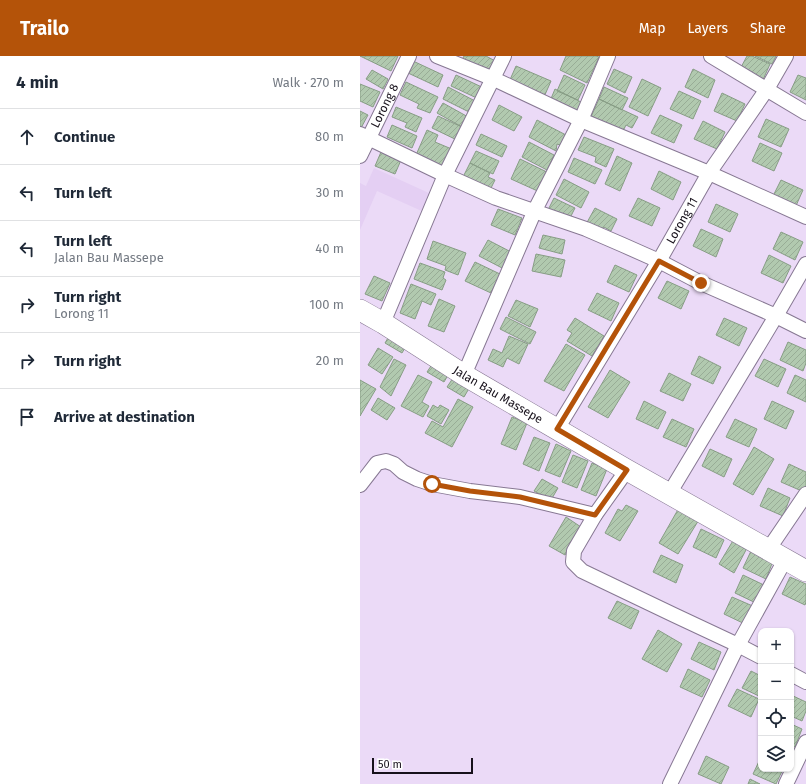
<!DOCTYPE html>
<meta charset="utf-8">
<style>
body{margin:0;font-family:"Fira Sans",sans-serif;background:#f2f2f3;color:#1f2937}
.controls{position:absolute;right:12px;bottom:12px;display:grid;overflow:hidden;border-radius:8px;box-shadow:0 1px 3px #0004}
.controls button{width:36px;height:36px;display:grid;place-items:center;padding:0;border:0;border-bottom:1px solid #e0e1e3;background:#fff;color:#1f2937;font:20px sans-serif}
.scale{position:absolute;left:12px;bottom:10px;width:101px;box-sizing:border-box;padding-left:4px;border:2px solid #17111b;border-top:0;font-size:11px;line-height:14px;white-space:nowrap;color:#17111b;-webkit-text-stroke:3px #fff;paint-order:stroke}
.stop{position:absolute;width:12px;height:12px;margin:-9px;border:3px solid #b45309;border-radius:50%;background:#fff}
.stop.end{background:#b45309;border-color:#fff;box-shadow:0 1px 4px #0008}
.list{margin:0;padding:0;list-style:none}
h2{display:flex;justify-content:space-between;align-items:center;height:52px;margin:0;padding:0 16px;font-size:17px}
h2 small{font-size:13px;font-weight:400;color:#747a83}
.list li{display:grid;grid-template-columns:26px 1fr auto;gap:12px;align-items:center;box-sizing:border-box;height:56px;padding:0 16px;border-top:1px solid #e0e1e3}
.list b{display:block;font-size:15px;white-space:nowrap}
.list p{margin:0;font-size:13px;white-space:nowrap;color:#747a83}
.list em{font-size:13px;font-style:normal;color:#747a83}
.icon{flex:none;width:22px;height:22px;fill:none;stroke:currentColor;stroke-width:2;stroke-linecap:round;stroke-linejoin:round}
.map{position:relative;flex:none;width:446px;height:728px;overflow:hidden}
header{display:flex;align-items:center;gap:24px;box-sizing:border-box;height:56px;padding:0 20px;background:#b45309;color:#fff}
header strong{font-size:19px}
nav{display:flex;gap:22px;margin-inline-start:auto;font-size:14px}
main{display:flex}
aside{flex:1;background:#fff}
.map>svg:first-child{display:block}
.built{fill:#e4cff3}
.building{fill:url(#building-hatch);stroke:#879d85}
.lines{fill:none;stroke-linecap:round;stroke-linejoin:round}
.street-casing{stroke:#877893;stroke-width:16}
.primary-casing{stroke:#877893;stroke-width:22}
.street{stroke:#fff;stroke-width:14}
.primary{stroke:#fff;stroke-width:21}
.route{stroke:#b45309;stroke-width:5}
.labels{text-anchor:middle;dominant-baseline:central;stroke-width:4;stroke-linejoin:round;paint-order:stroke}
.street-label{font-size:12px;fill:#17111b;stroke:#fff}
</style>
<header>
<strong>Trailo</strong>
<nav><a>Map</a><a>Layers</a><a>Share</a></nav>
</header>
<main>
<aside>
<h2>4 min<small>Walk · 270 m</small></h2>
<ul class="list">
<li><svg class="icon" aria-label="ahead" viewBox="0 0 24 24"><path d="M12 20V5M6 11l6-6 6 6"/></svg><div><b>Continue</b></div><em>80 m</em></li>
<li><svg class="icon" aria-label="left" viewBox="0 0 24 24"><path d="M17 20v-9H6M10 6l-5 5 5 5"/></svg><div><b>Turn left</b></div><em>30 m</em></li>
<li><svg class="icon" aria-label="left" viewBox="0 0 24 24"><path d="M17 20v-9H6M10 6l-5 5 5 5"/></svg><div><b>Turn left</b><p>Jalan Bau Massepe</p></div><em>40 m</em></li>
<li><svg class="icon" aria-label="right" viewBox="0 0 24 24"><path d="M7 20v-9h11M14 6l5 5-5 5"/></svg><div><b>Turn right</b><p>Lorong 11</p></div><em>100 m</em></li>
<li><svg class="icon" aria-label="right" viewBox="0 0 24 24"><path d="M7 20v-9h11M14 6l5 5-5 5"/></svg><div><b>Turn right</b></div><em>20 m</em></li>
<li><svg class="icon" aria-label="arrive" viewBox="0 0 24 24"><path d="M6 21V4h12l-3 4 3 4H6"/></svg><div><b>Arrive at destination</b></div></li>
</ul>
</aside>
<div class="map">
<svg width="446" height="728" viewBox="0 0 446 728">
<defs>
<pattern id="building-hatch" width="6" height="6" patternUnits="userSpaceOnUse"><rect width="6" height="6" fill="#b1c9af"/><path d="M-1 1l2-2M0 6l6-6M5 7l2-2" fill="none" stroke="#98ac96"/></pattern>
</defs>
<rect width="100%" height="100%" fill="#ebdaf7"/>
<path class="built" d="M14,112l57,26 -7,18 -47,-21 -17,39v-47l6,3z"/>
<path class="building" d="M0,0h38l-7,15z
M104,0h22l11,6 -6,12 -29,-14z
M206,0h30l3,1 -12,26 -27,-13z
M387,0h5l18,8 -8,18 -23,-11z
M395,0h21l-4,8z
M53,5l30,14 -5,12 -30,-14z
M156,10l35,15 -7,16 -35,-15z
M254,13l18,8 -7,16 -18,-9z
M333,13l22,11 -7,18 -23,-11z
M12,14l16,9 -5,10 -17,-10z
M96,19l30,14 -5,11 -30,-14z
M204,19l21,10 -7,15 -21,-9z
M438,19l8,3v22l-16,-8z
M282,23l19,9 -13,28 -19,-9z
M46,26l32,15 -8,16 -13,-5 2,-4 -19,-9z
M0,28l20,8 -7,15 -13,-6z
M88,31l31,16 -6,11 -30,-15z
M244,31l24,11 -6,12 -23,-11z
M195,33l28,14 -6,11 -27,-13z
M319,35l22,10 -8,18 -23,-10z
M362,37l23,11 -8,17 -23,-10z
M239,43l39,18 -6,11 -6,-3 -4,8 -32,-14z
M83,47l27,15 -6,10 -27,-15z
M139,49l23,12 -8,14 -22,-11z
M36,51l26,11 -6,14 -11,-5 2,-4 -15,-6z
M0,55l8,4 -7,13h-1z
M300,59l22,10 -8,18 -23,-10z
M78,60l26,12 -5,13 -27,-13z
M406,63l23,10 -8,18 -23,-10z
M177,64l31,16 -5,10 -6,-2 -1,7 -27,-14z
M343,65l22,11 -8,17 -23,-10z
M32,69l25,11 -5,12 -25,-11z
M67,74l11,5 -3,7 19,8 -8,18 -30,-13z
M121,78l26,12 -5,11 -26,-12z
M224,81l30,12 -8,18 -11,-5 1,-5 -18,-7z
M169,86l25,13 -7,15 -25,-13z
M400,87l22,10 -8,18 -22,-10z
M116,95l23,10 -6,13 -23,-11z
M21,96l20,8 -6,14 -20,-8z
M257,100l15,7 -12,28 -15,-7z
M214,102l28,12 -7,14 -27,-12z
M160,103l31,15 -9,19 -31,-14z
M110,107l20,10 -2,4 7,3 -6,12 -27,-13z
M299,115l22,11 -8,18 -22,-11z
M204,123l25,13 -8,16 -25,-13z
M421,124l22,10 -8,18 -23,-10z
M194,142l21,10 -6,12 -21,-10z
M278,142l22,10 -8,18 -23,-10z
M356,148l22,10 -8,18 -22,-10z
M235,152l22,11 -6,12 -7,-4 -4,7 -15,-8z
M138,153l24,9 -7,17 -24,-10z
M341,173l22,10 -7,18 -23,-11z
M421,176l22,10 -8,18 -22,-11z
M183,179l22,5 -3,14 -23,-6z
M128,184l25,13 -9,16 -25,-13z
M73,185l33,12 -8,22 -13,-5 1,-4 -19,-7z
M176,198l29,6 -4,17 -29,-6z
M409,199l22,11 -8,17 -22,-10z
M115,206l25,12 -9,19 -26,-12z
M60,207l25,9 -2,6 3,2 -4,10 -28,-11z
M255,209l22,10 -8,17 -22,-10z
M14,220l16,7 -8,18 -17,-7z
M307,225l22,10 -8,18 -23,-11z
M51,228l25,10 -5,11 -9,-4 -7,18 -15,-6z
M237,237l22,10 -8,18 -23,-11z
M79,243l16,7 -11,26 -16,-6z
M156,244l22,9 -8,18 -22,-11z
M146,261l30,15 -6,12 -30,-15z
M215,262l29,18 -12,20 -25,-15 5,-8 -5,-3z
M364,262l23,10 -8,18 -23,-11z
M32,275l17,10 -7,12 -17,-10z
M149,280l19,8 -9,20 -12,-6 -4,9 -15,-7 5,-11 9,4z
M428,286l18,8v13l-3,8 -23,-11z
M206,288l19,11 -21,36 -20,-10z
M18,292l15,9 -11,17 -14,-9z
M339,300l22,11 -8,17 -22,-10z
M34,303l12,6 -15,31 -11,-9z
M404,303l22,10 -8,18 -23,-11z
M75,304l16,10 -7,12 -17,-10z
M250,314l20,12 -22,36 -20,-11z
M309,317l22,11 -8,17 -23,-10z
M58,319l14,7 -10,20 7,4 -6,11 -22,-11z
M95,319l16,10 -7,12 -17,-10z
M435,319l11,5v22l-19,-9z
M0,324l16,9 -16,27z
M18,342l17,10 -8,12 -16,-10z
M98,343l15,8 -21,40 -27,-14 7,-12 11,6z
M284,345l22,11 -8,17 -22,-10z
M412,345l22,10 -8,18 -22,-10z
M73,349l5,3 2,-3 9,5 -8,14 -14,-8z
M152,361l15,6 -11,27 -15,-6z
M312,363l22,10 -8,18 -23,-10z
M375,363l22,10 -8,18 -23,-10z
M174,381l16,6 -11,28 -16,-7z
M196,388l15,7 -11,26 -15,-6z
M394,391l20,12 -21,36 -20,-11z
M350,393l22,10 -8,18 -22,-11z
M213,399l15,6 -11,27 -15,-6z
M232,407l15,6 -11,27 -15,-6z
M429,408l17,8v15l-2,5 -23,-10z
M182,423l16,9 -7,12 -17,-9z
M408,432l22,10 -7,18 -23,-10z
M266,449l12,6 -18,30 -15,-8 13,-24 4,2z
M320,450l20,12 -22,36 -19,-11z
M206,461l15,10 -16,28 -16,-9z
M341,473l23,11 -8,18 -23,-11z
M374,483l13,9 -13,25 -15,-9z
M391,495l22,10 -7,18 -23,-11z
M301,499l22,10 -7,18 -23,-11z
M383,519l23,11 -8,18 -23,-11z
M430,521l16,7v18l-1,3 -23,-11z
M372,541l23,10 -8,18 -23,-11z
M257,545l22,10 -8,18 -23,-11z
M298,574l24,14 -15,28 -25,-13z
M339,586l22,10 -7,18 -23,-11z
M328,613l22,11 -8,17 -22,-10z
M391,615l10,5v21l-19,-9z
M377,633l22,10 -8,18 -23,-11z
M431,639l15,7v9l-4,10 -11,-5z
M431,668l11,5 -7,18 -4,-1z
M346,700l23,11 -8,17 -23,-10z
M401,701v12h22l-7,15 -23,-10z
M390,723l10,5h-12z"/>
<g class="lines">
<g class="street-casing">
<g id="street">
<path d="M77,0l57,23 87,41 128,53 97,44"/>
<path d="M351,0l95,57"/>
<path d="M0,78l85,41 51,23 90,31 37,16 36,16 42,22 75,33 30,15"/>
<path id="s1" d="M0,100l49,-100"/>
<path d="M23,267l62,-148 59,-119"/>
<path d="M104,319l71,-165 46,-90 27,-64"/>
<path id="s2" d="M197,373l102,-168 50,-88 58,-84 19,-33"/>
<path d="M267,414l-32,45 -21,36 -1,11 9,9 92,44 64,30 23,12"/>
<path d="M0,429l17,-22 9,-2 8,3 9,8 14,7 15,5 38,7 50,6 75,18"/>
<path d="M309,438l107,-178 30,-52"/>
<path d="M408,494l38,-56"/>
<path d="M431,618l15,8"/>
<path d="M310,728l68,-139 47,-85"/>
<path d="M426,728l20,-42"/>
</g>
</g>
<g class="primary-casing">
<g id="primary">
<path id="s3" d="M0,254l23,13 81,52 163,95 179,101"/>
</g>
</g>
<use href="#street" class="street"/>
<use href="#primary" class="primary"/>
</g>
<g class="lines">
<path class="route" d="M72,428l38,7 50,6 75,18 32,-45 -70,-41 102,-168 42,22"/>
</g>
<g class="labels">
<g class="street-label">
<text stroke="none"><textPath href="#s1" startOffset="56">Lorong 8</textPath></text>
<text stroke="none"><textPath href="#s2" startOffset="243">Lorong 11</textPath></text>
<text stroke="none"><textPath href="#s3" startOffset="162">Jalan Bau Massepe</textPath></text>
</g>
</g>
</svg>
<div class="controls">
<button>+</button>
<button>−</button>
<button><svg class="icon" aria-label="locate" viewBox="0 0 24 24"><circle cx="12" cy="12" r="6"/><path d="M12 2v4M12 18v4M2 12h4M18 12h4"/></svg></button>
<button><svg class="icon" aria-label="layers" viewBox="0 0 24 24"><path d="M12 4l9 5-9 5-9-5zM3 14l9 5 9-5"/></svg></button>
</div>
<div class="scale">50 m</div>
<div class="stop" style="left:72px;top:428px"></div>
<div class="stop end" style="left:341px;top:227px"></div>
</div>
</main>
